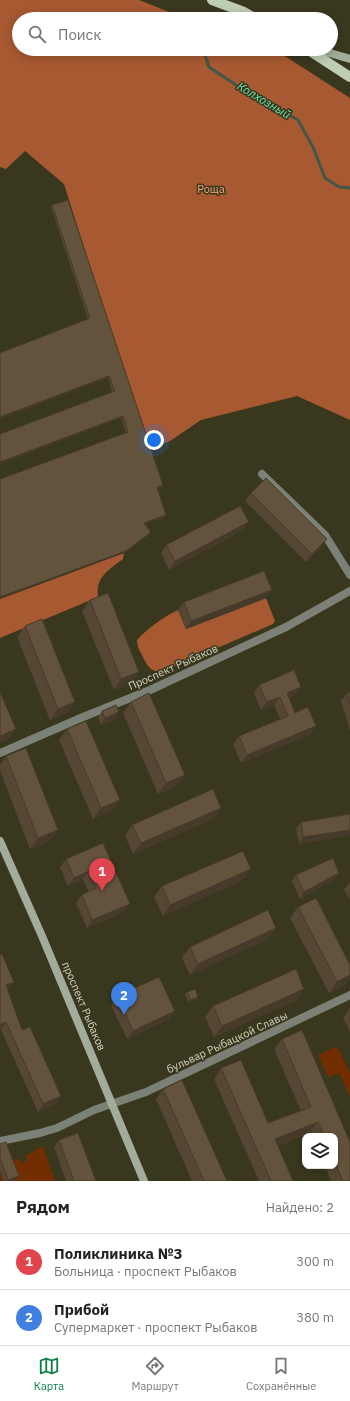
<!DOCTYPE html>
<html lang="ru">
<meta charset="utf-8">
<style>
body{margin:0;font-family:"IBM Plex Sans",sans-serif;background:#f6f6f6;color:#222}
.controls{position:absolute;right:12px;bottom:12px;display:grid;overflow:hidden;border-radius:8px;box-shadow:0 2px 10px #0003}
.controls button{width:36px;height:36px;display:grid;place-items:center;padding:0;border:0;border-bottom:1px solid #e0e0e0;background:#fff;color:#222;font:20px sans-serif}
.you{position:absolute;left:154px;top:440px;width:14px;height:14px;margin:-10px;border:3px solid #fff;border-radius:50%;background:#1a73e8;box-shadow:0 0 0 6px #1a73e833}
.badge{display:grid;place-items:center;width:26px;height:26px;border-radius:50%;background:#0b8043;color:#fff;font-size:13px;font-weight:700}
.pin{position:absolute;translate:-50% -33px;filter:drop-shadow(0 1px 2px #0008)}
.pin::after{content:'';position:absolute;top:21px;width:14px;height:12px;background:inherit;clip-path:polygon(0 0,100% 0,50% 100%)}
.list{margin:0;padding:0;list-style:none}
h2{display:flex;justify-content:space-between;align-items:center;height:52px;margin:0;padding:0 16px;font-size:17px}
h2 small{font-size:13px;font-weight:400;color:#767676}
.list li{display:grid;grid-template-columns:26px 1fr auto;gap:12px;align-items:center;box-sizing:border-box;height:56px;padding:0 16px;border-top:1px solid #e0e0e0}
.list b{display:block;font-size:15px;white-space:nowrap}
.list p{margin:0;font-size:13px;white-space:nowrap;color:#767676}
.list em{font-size:13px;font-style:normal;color:#767676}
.icon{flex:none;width:22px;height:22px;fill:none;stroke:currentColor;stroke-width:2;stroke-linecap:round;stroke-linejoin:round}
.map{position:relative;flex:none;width:350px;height:1181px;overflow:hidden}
.search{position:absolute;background:#fff;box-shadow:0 2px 10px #0003;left:12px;right:12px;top:12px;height:44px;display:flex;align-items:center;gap:10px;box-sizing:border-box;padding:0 14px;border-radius:22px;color:#767676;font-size:15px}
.sheet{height:164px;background:#fff}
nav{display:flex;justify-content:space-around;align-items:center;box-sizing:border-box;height:56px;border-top:1px solid #e0e0e0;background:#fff;font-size:11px;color:#767676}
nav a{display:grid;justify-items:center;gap:2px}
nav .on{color:#0b8043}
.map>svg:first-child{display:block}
.green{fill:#722e00}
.forest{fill:#a75931}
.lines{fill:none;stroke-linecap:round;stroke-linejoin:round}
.stream{stroke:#425748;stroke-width:3}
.street{stroke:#7b8176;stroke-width:8}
.secondary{stroke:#a2ac9a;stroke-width:8}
.primary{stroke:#c0cdb5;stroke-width:10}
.wall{fill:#564734}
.shaded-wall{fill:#463a2a}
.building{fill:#64533c;stroke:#463a2a}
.labels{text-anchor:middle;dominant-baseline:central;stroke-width:3;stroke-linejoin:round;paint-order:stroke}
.park-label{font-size:11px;fill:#fda77d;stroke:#39371d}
.street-label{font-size:11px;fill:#d4d2c3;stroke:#39371d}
.water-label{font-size:12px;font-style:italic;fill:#6be9aa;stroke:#39371d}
</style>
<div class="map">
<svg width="350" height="1181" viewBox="0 0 350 1181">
<rect width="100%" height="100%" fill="#39371d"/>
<path class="green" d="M337,1046l13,27v24l-11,-24 -11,4 -10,-22z
M43,1146l12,35h-54l-1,-12 17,-11 5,5 5,-3 -2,-4z"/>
<path class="forest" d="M0,0h139l48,19h-168v30h207l8,2 11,-2h29l76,49v322l-53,-24 -96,24 -31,21 -21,9 -39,-119 -46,-147 -39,-33 -19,18 -6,-2z
M124,553l-1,6c-14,11 -28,18 -25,38l-98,41v-39z
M266,598l9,23 -2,3 -104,45c-17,6 -20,0 -27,-14 -3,-5 -5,-9 -5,-15 11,-12 26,-23 41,-30l8,19z"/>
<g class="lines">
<path class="stream" d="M203,49l6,18 30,20 59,33 15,27 12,31 14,9 11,1"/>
<path class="street" d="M262,474l63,61 25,40
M0,753l83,-36 67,-27 136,-63 64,-36
M0,1141l40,-8 17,-5 37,-18 52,-18 204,-97"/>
<path class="secondary" d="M316,49l34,10
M0,841l42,95 102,245"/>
<path class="primary" d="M212,0l32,12 12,7
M307,49l43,28"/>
</g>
<path class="wall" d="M52,205l111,280 -1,2 -5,2 8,28 -20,7 6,8 -2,3 -25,18 2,-120 -5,-15 -121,46v-30l112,-42 -4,-14 -108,41v-66l88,-34 -37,-112z
M251,493l70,54 -15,15 -61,-61z
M243,530l-74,40 -8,-17 5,-8z
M266,598l-80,31 -8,-19 6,-8z
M90,600l42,83 -18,7 -32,-79z
M25,626l50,76 -8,11 -17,7 -33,-83z
M259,685l36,10 -6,3 6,15 15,22 -69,28 -8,-19 6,-8 41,-17 -6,-14 -13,5 -7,-17z
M350,692v39l-9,-30 6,-8z
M131,702l54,73 -8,11 -19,8 -35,-81z
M102,711l17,1 -4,7 -14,6 -3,-8z
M67,729l53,71 -8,11 -19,8 -34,-79z
M6,756l44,85 -20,8 -30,-78v-6z
M221,808l-8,11 -80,35 -8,-18 7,-11z
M350,814v21l-51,9 -3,-15 5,-7z
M103,843l27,61 -6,8 -37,16 -11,-25 6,-8 7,-3 -6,-13 -15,7 -8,-19 6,-8z
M339,873l-5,7 -34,19 -8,-18 4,-6z
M243,880l-80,36 -9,-19 8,-11z
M350,882v18l-6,-10z
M298,907l48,77 -17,9 -39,-75z
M276,928l-8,11 -78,36 -8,-17 8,-11z
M0,955l14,27 -7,8 15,40 34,74 -18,8 -37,-82z
M187,992l11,5 -2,3 -8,2 -3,-8z
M117,996l58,15 -6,8 -42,20 -16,-34z
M297,1000l-83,37 -9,-20 8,-11z
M350,1008v24l-7,-14z
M302,1030l48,112v39h-19l-6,-15h10v-30h-23l-2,-3 -32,13 15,35h-34l-45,-102 7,-11 20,-8 27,63 33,-12 -27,-62 8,-10z
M163,1089l64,92h-35l-36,-82z
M59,1140l37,41h-30l-12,-34z
M0,1144l15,36 -2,1h-9l-4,-10z"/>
<path class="shaded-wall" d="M109,376l-1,2 -108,41v-2z
M123,416l-2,2 -121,46v-2z
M163,485l-1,2 -7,2 2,-2z
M166,515l-1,2 -23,8 2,-2z
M249,522l-6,8 -74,40 6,-9z
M151,532l-2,3 -25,18 -124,46v-2z
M327,539l-6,8 -15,15 6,-8z
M272,590l-6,8 -80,31 5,-8z
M139,672l-7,11 -18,7 7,-11z
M301,687l-6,8 -14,6 6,-8z
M280,697l-6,8 -13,5 6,-8z
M75,702l-8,11 -17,7 8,-11z
M119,712l-4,7 -14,6 4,-7z
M316,726l-6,9 -69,28 6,-8z
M16,729l-8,11 -8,3v-7z
M185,775l-8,11 -19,8 8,-11z
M120,800l-8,11 -19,8 8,-11z
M221,808l-8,11 -80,35 8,-11z
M58,830l-8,11 -20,8 8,-11z
M350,830v5l-51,9 4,-7z
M251,869l-8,11 -80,36 7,-11z
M89,871l-6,8 -15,7 6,-8z
M339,873l-5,7 -34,19 4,-7z
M130,904l-6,8 -37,16 5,-8z
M276,928l-8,11 -78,36 8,-11z
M350,975v4l-4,5 -17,9 8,-11z
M14,982l-6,8 -8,3 6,-8z
M304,989l-7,11 -83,37 8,-11z
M198,997l-2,3 -8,2 2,-2z
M175,1011l-6,8 -42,20 6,-8z
M6,1022l-5,8h-1v-5z
M61,1096l-5,8 -18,8 5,-8z
M318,1122l-8,11 -42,17 7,-11z
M19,1176l-4,4 -2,1h-6l1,-1z"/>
<path class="building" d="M68,200l95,285 -6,2 9,28 -22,8 7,9 -25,19 -126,46v-118l128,-47 -5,-16 -123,46v-28l115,-43 -6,-15 -109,41v-64l90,-35 -38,-113z
M266,478l61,61 -15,15 -61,-61z
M240,506l9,16 -74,39 -9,-16z
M264,571l8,19 -81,31 -7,-19z
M108,593l31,79 -18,7 -31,-79z
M42,619l33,83 -17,7 -33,-83z
M294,670l7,17 -14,6 8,20 13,-6 8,19 -69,29 -8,-19 49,-20 -8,-19 -13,5 -8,-17z
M0,692l16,37 -16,7z
M350,692v12l-3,-11z
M149,693l36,82 -19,8 -35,-81z
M116,705l3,7 -14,6 -3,-7z
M86,721l34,79 -19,8 -34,-79z
M26,748l32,82 -20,8 -32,-82z
M213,789l8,19 -80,35 -9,-18z
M350,814v16l-47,7 -2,-15z
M103,843l27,61 -38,16 -10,-25 14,-7 -7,-17 -15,7 -8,-19z
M243,851l8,18 -81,36 -8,-19z
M333,858l6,15 -35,19 -8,-17z
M316,898l34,67v10l-13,7 -39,-75z
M268,910l8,18 -78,36 -8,-17z
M2,954l12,28 -8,3 16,45 8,-3 31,69 -18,8 -37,-82 -6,3v-70z
M296,969l8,20 -82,37 -9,-20z
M159,977l16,34 -42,20 -16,-35z
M195,989l3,8 -8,3 -3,-8z
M302,1030l48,112v39h-7l-8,-18v-27h-11l-6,-14 -43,17 18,42h-22l-50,-113 20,-8 27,63 43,-16 -29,-68z
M182,1080l45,101h-23l-41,-92z
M78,1133l18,48h-22l-15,-41z
M6,1142l13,34 -11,4 -8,-22v-14z"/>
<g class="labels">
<g class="park-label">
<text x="211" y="189">Роща</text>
</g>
<g class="street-label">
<text transform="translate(173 667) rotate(-24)">Проспект Рыбаков</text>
<text transform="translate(84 1006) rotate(67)">проспект Рыбаков</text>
<text transform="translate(227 1042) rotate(-25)">бульвар Рыбацкой Славы</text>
</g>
<g class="water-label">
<text transform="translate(264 100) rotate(31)">Колхозный</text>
</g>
</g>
</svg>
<div class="controls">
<button><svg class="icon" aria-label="layers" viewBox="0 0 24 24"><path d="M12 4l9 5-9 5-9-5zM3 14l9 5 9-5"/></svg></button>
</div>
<div class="you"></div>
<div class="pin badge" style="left:102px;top:891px;background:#e0444e">1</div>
<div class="pin badge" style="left:124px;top:1015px;background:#3f7fe0">2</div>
<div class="search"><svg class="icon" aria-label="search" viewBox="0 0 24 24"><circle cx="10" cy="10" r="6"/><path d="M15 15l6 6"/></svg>Поиск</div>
</div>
<section class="sheet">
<h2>Рядом<small>Найдено: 2</small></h2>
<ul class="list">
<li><span class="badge" style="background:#e0444e">1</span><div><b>Поликлиника №3</b><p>Больница · проспект Рыбаков</p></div><em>300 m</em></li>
<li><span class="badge" style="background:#3f7fe0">2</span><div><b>Прибой</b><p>Супермаркет · проспект Рыбаков</p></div><em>380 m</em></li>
</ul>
</section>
<nav>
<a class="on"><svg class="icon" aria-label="map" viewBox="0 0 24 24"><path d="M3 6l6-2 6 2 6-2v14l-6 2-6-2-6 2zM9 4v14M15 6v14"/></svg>Карта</a>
<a><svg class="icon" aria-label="directions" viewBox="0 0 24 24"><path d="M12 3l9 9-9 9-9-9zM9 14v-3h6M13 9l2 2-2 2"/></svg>Маршрут</a>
<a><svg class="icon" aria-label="saved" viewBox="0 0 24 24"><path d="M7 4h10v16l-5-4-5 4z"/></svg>Сохранённые</a>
</nav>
